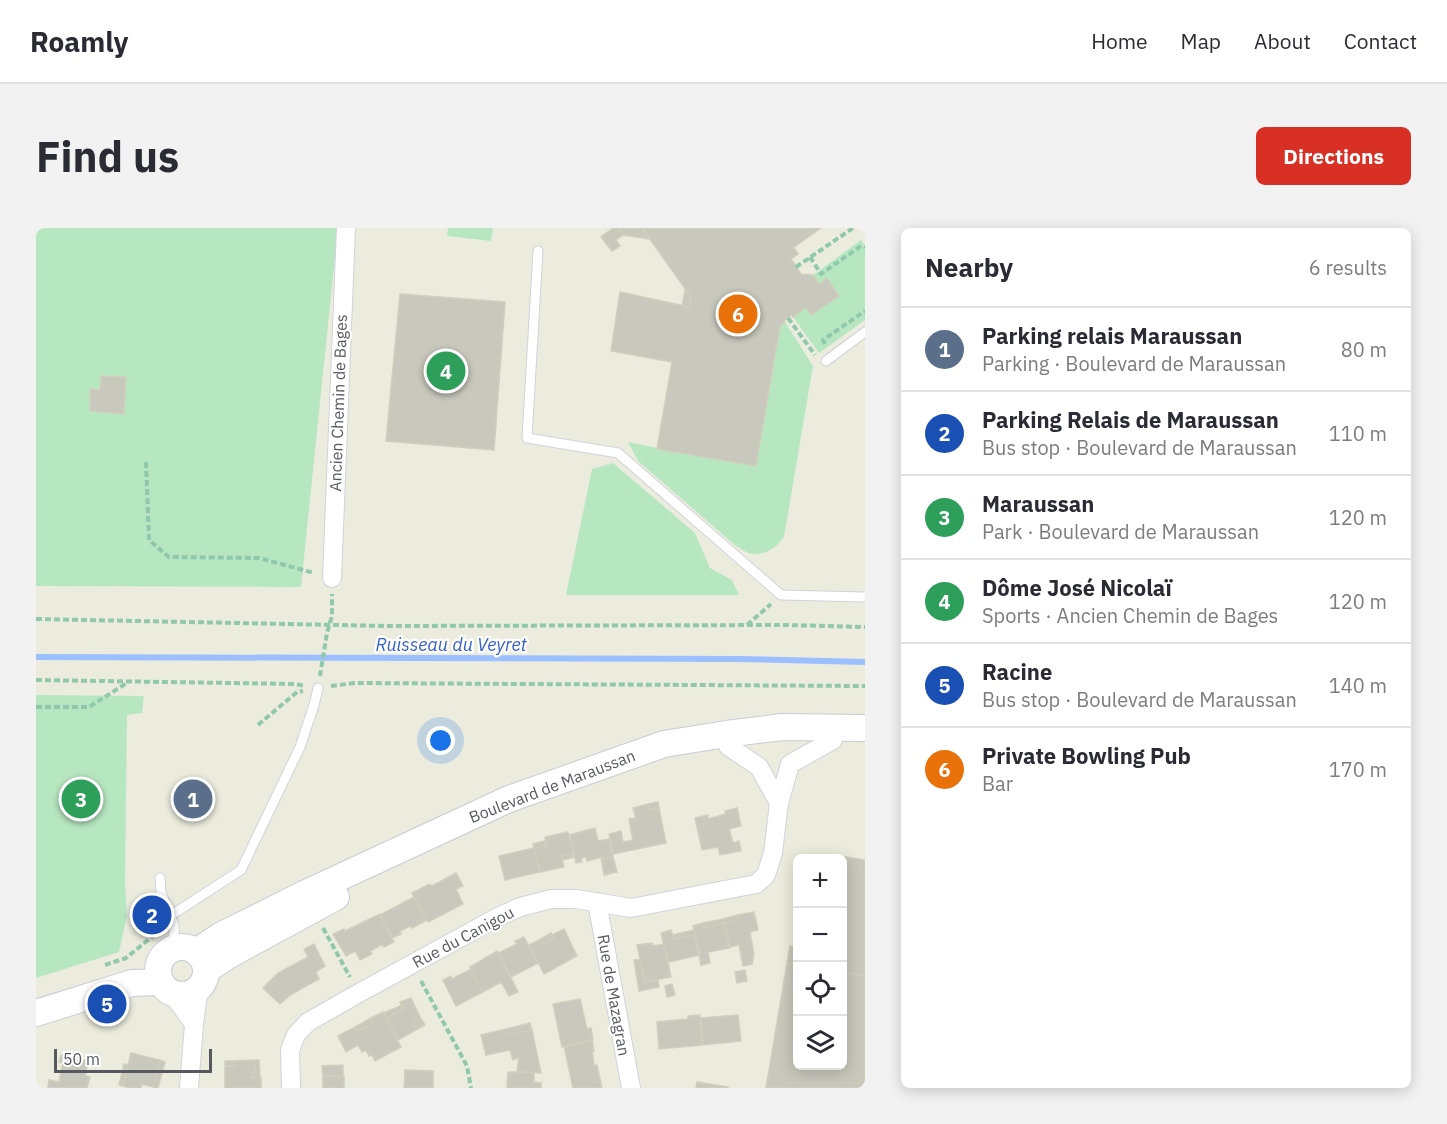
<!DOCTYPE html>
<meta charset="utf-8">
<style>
body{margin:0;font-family:"IBM Plex Sans",sans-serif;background:#f2f2f3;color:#2b2b33}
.controls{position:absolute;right:18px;bottom:18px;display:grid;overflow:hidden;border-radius:9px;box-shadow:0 3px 15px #0003}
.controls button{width:54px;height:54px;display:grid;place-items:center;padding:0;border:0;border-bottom:2px solid #e1e1e2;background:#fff;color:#2b2b33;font:30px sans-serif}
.scale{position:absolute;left:18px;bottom:15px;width:158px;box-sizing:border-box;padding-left:6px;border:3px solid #575961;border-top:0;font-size:16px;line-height:21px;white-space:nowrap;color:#575961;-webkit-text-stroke:4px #fff;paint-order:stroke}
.you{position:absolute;left:405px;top:513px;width:21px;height:21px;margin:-15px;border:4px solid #fff;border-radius:50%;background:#1a73e8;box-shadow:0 0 0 9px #1a73e833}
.badge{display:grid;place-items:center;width:39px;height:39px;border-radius:50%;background:#d93025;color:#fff;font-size:20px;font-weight:700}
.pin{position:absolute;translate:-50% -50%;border:3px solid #fff;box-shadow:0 2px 6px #0006}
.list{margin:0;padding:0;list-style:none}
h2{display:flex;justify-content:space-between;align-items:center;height:78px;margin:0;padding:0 24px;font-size:26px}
h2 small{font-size:20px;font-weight:400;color:#7c7c81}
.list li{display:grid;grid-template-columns:39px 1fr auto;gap:18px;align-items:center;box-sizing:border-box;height:84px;padding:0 24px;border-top:2px solid #e1e1e2}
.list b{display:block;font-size:22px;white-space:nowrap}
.list p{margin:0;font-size:20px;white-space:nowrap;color:#7c7c81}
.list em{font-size:20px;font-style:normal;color:#7c7c81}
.icon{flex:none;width:33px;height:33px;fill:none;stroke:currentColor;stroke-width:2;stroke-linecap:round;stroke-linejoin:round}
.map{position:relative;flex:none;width:829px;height:860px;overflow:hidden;border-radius:9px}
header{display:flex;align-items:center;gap:36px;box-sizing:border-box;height:84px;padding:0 30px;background:#fff;border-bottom:2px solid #e1e1e2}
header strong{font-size:28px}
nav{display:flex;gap:33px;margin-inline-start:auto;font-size:21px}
.intro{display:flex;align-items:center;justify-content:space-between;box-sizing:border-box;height:144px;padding:0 36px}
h1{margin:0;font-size:42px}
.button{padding:15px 27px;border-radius:9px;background:#d93025;color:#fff;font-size:21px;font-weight:700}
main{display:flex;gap:36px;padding:0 36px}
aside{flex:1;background:#fff;border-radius:9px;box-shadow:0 3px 15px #0003}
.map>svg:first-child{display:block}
.green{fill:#b7e7c1}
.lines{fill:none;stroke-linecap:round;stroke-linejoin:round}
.stream{stroke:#9bbfff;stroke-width:6}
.building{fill:#c9c8bd;stroke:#d1cfbc;stroke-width:1.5}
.lane-casing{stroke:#d1d2da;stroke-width:11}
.street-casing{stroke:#d1d2da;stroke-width:20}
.secondary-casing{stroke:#c9cbd4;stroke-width:28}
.path{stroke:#90c8ab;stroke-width:4;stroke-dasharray:6 3;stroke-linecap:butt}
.lane{stroke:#fff;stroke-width:9}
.street{stroke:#fff;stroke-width:18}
.secondary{stroke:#fff;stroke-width:26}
.labels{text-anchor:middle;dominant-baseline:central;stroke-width:4.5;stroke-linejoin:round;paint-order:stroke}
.street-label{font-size:16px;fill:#575961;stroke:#fff}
.water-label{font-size:18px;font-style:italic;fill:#345fcc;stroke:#fff}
</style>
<header>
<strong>Roamly</strong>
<nav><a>Home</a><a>Map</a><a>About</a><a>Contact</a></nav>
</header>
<div class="intro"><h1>Find us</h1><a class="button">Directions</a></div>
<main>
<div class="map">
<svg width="829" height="860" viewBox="0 0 829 860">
<rect width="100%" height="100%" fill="#ececde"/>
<path class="green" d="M0,0h302l-37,359 -265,-1z
M412,0h45l-2,13 -44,-5z
M825,12l4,7v73l-46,33 -26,-36 13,-10 5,7 16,-36 -8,6 -6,-9z
M749,94l28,44 -29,171c-8,11 -20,20 -35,16 -4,-1 -9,-5 -13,-7l-98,-85 -10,-19 62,13 66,11 24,-140z
M577,235l82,70 15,35 22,12 7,15h-173l26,-126z
M0,467l108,1 -2,17 -15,2 -2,168 2,33 -8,36 -83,26z"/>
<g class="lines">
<path class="stream" d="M0,429l703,2 126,3"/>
</g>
<path class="building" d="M577,0h6l4,7 -7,5 4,6 -8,5 -11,-14z
M583,0h23l8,11 -27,-4z
M606,0h179l-27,19 4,7 -7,5 10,15 12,1 6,9 8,-6 12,18 -28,19 -5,-8 -13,10 -1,-2 -8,6 1,1 -5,4 -24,140 -99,-17 15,-87 -61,-11 9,-59 69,15 2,-10z
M649,62l6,7 -2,10 -7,-1z
M364,66l105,8 -11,148 -108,-9z
M65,148l25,1 -2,37 -34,-3v-22l10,1z
M622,574l1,6 -10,2 -1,-6z
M612,576l1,6 10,-2 7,35 -53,11 -4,-20 12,-3 2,11 10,-2 -4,-21 7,-1 -3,-10z
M701,580l4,18 -12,3 4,14 6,-2 2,10 -21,4 -2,-8 -16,3 -7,-32 13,-3v4l18,-5 -1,-3z
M559,600l3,13 12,-2 3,18 -11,2v-2l-15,4 -1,-4 -5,1 1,4 -6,1 -7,-28z
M532,604l6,21 -13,3 3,11 -24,5 -6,-24 13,-2 -2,-9z
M509,613l2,5 -13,2 -1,-4z
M498,620l6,24 -35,8 -6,-24z
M538,625l1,4 -13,3 -1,-4z
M798,627l31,5v116l-23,-4v-114h-9z
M565,629l1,2 11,-2 4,15 -13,3z
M420,645l7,13 -7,3 7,15 -35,18 -16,-29 17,-9 3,2z
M378,669l13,23 -15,8 -2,-2 -10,5 1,3 -9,4 -12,-23z
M718,684l4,18 -8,2 4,22 -2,10 -9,2 -4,-21 -10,2 -5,-24 14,-3 -1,-5z
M344,686l14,28 -10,5 -1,-3 -13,7 2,3 -12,6 -5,-9 -9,5 -13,-22 11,-5 1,2z
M701,687l1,5 -14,3 -1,-4z
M687,691l1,4 -21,5 -1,-5z
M666,695l1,5 21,-5 6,25 -22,4 2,11 -9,2 -8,-39z
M528,701l13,27 -33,18 -15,-29 10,-5 2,5 13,-7 -2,-3z
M635,702l3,9 21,-4 5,20 -32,7 -7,-29z
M658,702l1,5 -21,4 -1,-4z
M515,705l3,5 -13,7 -2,-5z
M488,709l14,26 -27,14 -13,-24 19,-9 -2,-3z
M616,715l1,3 11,-2 7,33 -26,5 -8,-37z
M278,716l11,22 -9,6 3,7 -29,16 -10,9 -17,-16 15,-15 30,-16 -4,-8z
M754,718l8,1v17l-11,-1z
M461,723l21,41 -9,4 -8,-14 -18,10 -13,-25z
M598,732h6l5,22 13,-2 1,7 -20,4z
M751,735l11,1v102h44v-94l23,4v112h-99z
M435,741l12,23 -27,14 -13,-26 8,-4 1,3z
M709,742l2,11 -10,2 -2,-11z
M636,756l3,11 -8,2 -2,-11z
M375,770l10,21 -8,5 3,6 -18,10 -12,-22 17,-9 -3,-7z
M544,771l7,30 4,-1 2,12 -31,7 -9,-43z
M366,777l1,4 -17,9 -2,-5z
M74,781l1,6 -8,3 -2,-6z
M347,784l18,35 -26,14 -3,-6 -3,1 -3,-6 -4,2 -4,-7 -12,7 -8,-16 17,-9 2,4 16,-8 -2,-5z
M664,787l2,30 -43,4 -2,-27 31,-3v-3z
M702,787l3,26 -39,4 -1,-27z
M335,790l2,5 -16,8 -2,-4z
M385,791l4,6 -9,5 -3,-6z
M494,795l2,7 -24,5 -2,-6z
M470,801l2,6 24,-5 9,43 -24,-1 2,-14 -6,2 -3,-10 -24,5 -5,-20z
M556,812l2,11h-2l2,14h3l5,23h-29l-9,-42z
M95,825l29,7 -7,27 -11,-3 -1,4h-12l-6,-2z
M25,827l27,6 -3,15 5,1 -3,11h-39l1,-8 10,2 4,-19 -4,-1z
M124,832l5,2 -7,26 -5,-1z
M219,832v12h-4l1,5h9v11h-36v-22h10v-5z
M219,832h4l1,17h-8l-1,-5h4z
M189,833h10v5h-10z
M88,836l4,1 -5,21 -4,-1z
M307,837v12l-20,-1 -1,-10z
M369,842l28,1v17h-29z
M472,844h26v10l7,1v5h-34z
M287,848h21v12h-21z
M661,854l31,5 -1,1h-31z"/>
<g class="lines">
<g class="lane-casing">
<path id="lane" d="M502,23l-11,187 91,15 163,142 84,2
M790,133l39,-29
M124,650l1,15 13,32v23
M134,688l71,-46 59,-123 14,-42 4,-17"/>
</g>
<g class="street-casing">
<path id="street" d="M296,350l14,-350
M692,518l31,21 20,36
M561,674l34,186
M135,764l23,32
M153,860l5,-64 5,-37
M255,860l-1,-38 6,-15 12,-13 51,-29 141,-77 20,-9 31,-8h25l55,9 125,-24 10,-9 7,-22 6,-50 11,-39 43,-24"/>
</g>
<g class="secondary-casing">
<path id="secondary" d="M122 743a24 24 0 1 1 48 0a24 24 0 1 1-48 0Z
M160,724l24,-16 84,-42 205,-95 155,-55 62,-10 56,-7 83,1
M170,742l23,-15 107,-58
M0,785l96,-30 29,-1"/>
</g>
<path class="path" d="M774,29l11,17 40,-28 4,1
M760,39l57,-39
M752,90l27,37
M789,116l-2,-4 42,-29
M110,234l3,78 20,17 90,1 55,15
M0,391l351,7 398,-1 80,2
M711,397l24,-21
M284,448l7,-43 5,-17v-22
M0,452l259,4 10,2
M295,458l24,-3 510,3
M0,479h53l41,-26
M222,497l39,-33 6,-1
M287,700l27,49
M69,737l21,-7 33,-27
M385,753l46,85 4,22"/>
<use href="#lane" class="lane"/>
<use href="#street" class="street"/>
<use href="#secondary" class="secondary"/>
</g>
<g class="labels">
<g class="street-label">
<text transform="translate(302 175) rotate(-88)">Ancien Chemin de Bages</text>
<text transform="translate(516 558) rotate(-21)">Boulevard de Maraussan</text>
<text transform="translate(427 709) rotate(-28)">Rue du Canigou</text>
<text transform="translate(578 767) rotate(80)">Rue de Mazagran</text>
</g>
<g class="water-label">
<text x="415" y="416">Ruisseau du Veyret</text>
</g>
</g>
</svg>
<div class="controls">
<button>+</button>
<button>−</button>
<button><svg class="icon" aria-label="locate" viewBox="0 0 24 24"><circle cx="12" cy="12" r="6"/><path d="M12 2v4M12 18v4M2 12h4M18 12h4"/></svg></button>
<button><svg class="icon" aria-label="layers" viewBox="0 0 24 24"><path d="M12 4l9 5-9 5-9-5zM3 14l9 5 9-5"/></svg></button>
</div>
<div class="scale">50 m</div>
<div class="you"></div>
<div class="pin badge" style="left:157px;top:571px;background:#5c6f8a">1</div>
<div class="pin badge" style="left:116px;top:687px;background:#1a4fb4">2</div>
<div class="pin badge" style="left:45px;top:571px;background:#2e9e5b">3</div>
<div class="pin badge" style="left:410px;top:143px;background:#2e9e5b">4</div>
<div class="pin badge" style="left:71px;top:776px;background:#1a4fb4">5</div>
<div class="pin badge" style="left:702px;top:86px;background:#e8710a">6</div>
</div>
<aside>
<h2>Nearby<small>6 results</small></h2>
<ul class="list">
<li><span class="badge" style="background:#5c6f8a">1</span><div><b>Parking relais Maraussan</b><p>Parking · Boulevard de Maraussan</p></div><em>80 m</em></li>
<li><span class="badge" style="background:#1a4fb4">2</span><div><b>Parking Relais de Maraussan</b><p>Bus stop · Boulevard de Maraussan</p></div><em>110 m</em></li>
<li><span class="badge" style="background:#2e9e5b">3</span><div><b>Maraussan</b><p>Park · Boulevard de Maraussan</p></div><em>120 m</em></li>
<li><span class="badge" style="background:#2e9e5b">4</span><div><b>Dôme José Nicolaï</b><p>Sports · Ancien Chemin de Bages</p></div><em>120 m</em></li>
<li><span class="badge" style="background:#1a4fb4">5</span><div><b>Racine</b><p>Bus stop · Boulevard de Maraussan</p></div><em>140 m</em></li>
<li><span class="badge" style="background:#e8710a">6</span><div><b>Private Bowling Pub</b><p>Bar</p></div><em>170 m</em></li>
</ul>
</aside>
</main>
